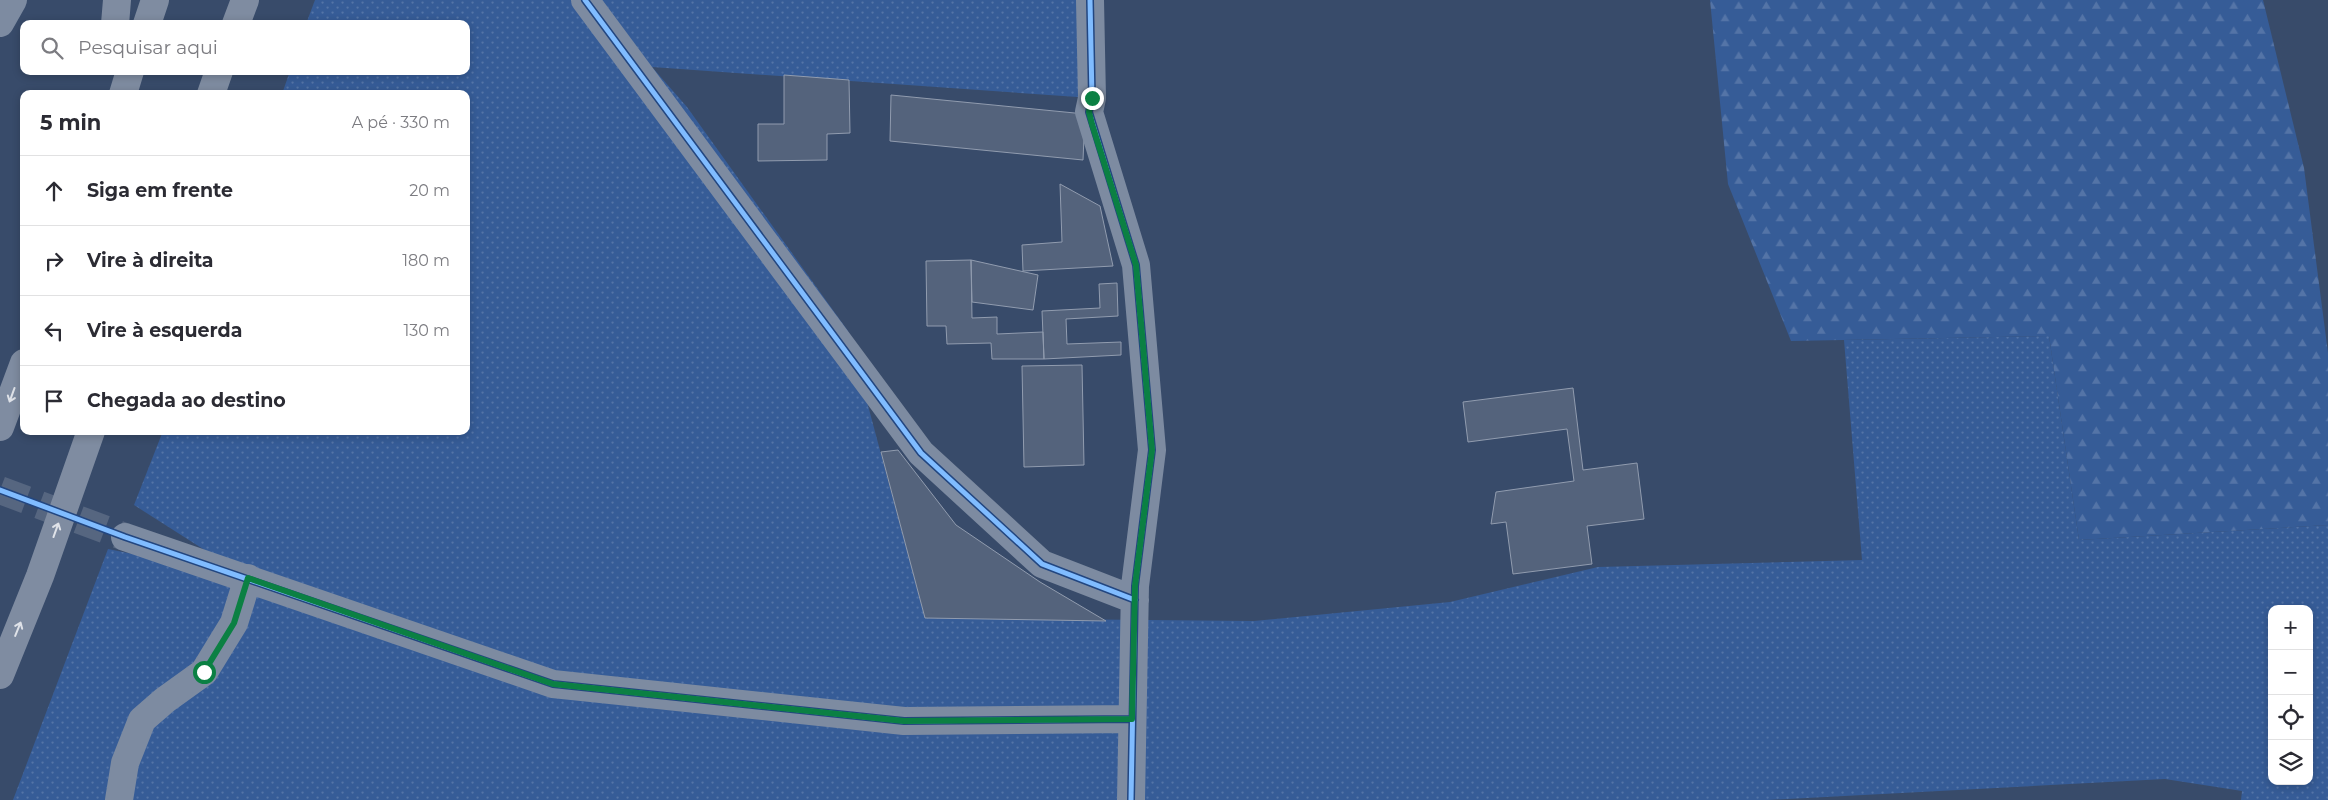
<!DOCTYPE html>
<html lang="pt">
<meta charset="utf-8">
<style>
body{margin:0;font-family:Montserrat,sans-serif;background:#f2f2f3;color:#2b2b33}
.controls{position:absolute;right:15px;bottom:15px;display:grid;overflow:hidden;border-radius:10px;box-shadow:0 2px 8px #0003}
.controls button{width:45px;height:45px;display:grid;place-items:center;padding:0;border:0;border-bottom:1px solid #e1e1e2;background:#fff;color:#2b2b33;font:25px sans-serif}
.stop{position:absolute;width:15px;height:15px;margin:-11px;border:4px solid #0b8043;border-radius:50%;background:#fff}
.stop.end{background:#0b8043;border-color:#fff;box-shadow:0 1px 5px #0008}
.list{margin:0;padding:0;list-style:none}
h2{display:flex;justify-content:space-between;align-items:center;height:65px;margin:0;padding:0 20px;font-size:21px}
h2 small{font-size:16px;font-weight:400;color:#7c7c81}
.list li{display:grid;grid-template-columns:32px 1fr auto;gap:15px;align-items:center;box-sizing:border-box;height:70px;padding:0 20px;border-top:1px solid #e1e1e2}
.list b{display:block;font-size:19px;white-space:nowrap}
.list em{font-size:16px;font-style:normal;color:#7c7c81}
.icon{flex:none;width:28px;height:28px;fill:none;stroke:currentColor;stroke-width:2;stroke-linecap:round;stroke-linejoin:round}
.map{position:relative;flex:none;width:2328px;height:800px;overflow:hidden}
.search{position:absolute;background:#fff;box-shadow:0 2px 8px #0003;left:20px;top:20px;width:450px;height:55px;display:flex;align-items:center;gap:12px;box-sizing:border-box;padding:0 18px;border-radius:10px;color:#7c7c81;font-size:19px}
.panel{position:absolute;background:#fff;box-shadow:0 2px 8px #0003;left:20px;top:90px;width:450px;height:345px;border-radius:10px}
.map>svg:first-child{display:block}
.grass{fill:url(#grass-dots);fill-rule:evenodd}
.forest{fill:url(#forest-firs)}
.building{fill:#54637c;stroke:#919caf}
.lines{fill:none;stroke-linecap:round;stroke-linejoin:round}
.minor-tunnel{stroke:#566680;stroke-width:28;stroke-dasharray:28 14;stroke-linecap:butt}
.minor{stroke:#7d8ba1;stroke-width:28}
.motorway{stroke:#7f8ca1;stroke-width:28}
.cycleway-casing{stroke:#224680;stroke-width:8}
.cycleway{stroke:#80bcff;stroke-width:5}
.oneway{stroke:#dfe2e8}
.route{stroke:#0b8043;stroke-width:6}
</style>
<div class="map">
<svg width="2328" height="800" viewBox="0 0 2328 800">
<defs>
<pattern id="grass-dots" width="8" height="8" patternUnits="userSpaceOnUse" patternTransform="scale(1.25)"><rect width="8" height="8" fill="#365c97"/><path d="M2 2h.1M6 6h.1" fill="none" stroke="#5474a7" stroke-width="1.8" stroke-linecap="round"/></pattern>
<pattern id="forest-firs" width="22" height="20" patternUnits="userSpaceOnUse" patternTransform="scale(1.25)"><rect width="22" height="20" fill="#365c97"/><path d="M5 1l3.5 6h-7zM16 11l3.5 6h-7z" fill="#5474a7"/></pattern>
</defs>
<rect width="100%" height="100%" fill="#384b6a"/>
<path class="grass" d="M315,0h775l2,98 -440,-31 35,40 161,224 77,287 329,3 196,-19 148,-35 264,-7 -18,-220 205,-4 30,204 249,-15v275h-87l1,-9 -77,-12 -397,21h-1755l95,-251 139,28 -113,-72 29,-74h303v-337h-184l8,-23h176v-47h-160zM2272,609h37v172h-37z"/>
<path class="forest" d="M1710,0h553l41,168 24,185v172l-249,15 -30,-204 -258,5 -63,-157z"/>
<path class="building" d="M784,75l65,5 1,53 -23,1v26l-69,1v-37h26z
M891,95l194,19 -2,46 -193,-19z
M1060,184l40,22 13,60 -90,5 -1,-26 40,-3z
M971,260l67,15 -5,35 -61,-8z
M971,260l1,58 25,-1v17l46,-2 1,27h-52l-1,-16 -44,1 -1,-18h-19l-1,-65z
M1117,283l1,33 -52,3 1,25 54,-2v13l-77,4 -2,-48 58,-3 -1,-24z
M1082,365l2,100 -60,2 -2,-101z
M1573,388l10,82 54,-7 7,56 -57,7 5,38 -79,10 -7,-52 -15,2 5,-32 78,-11 -7,-52 -99,13 -5,-40z
M898,450l58,75 84,57 66,39 -181,-3 -44,-166z"/>
<g class="lines">
<path class="minor-tunnel" d="M0,490l125,47"/>
<path class="minor" d="M585,0l336,453 121,111 93,36
M1090,0l2,98 -3,14 47,153 16,185 -17,136 -4,214
M0,23l13,-23
M125,537l428,147 351,37 228,-2
M119,800l6,-37 17,-43 23,-20 39,-28 30,-49 14,-45"/>
<path class="motorway" d="M115,24l2,-24
M147,24l8,-24
M236,24l9,-24
M123,94l7,-23
M211,94l8,-23
M0,427l24,-64
M0,675l40,-99 51,-145"/>
<g class="cycleway-casing">
<path id="cycleway" d="M585,0l336,453 121,111 93,36
M1090,0l2,98 -3,14 47,153 16,185 -17,136 -4,214
M0,490l125,47 428,147 351,37 228,-2"/>
</g>
<use href="#cycleway" class="cycleway"/>
</g>
<defs><path id="oneway-shaft" d="M-6 0H5M1.5-3L5.5 0L1.5 3" fill="none" stroke-width="1.6" stroke-linecap="round" stroke-linejoin="round" transform="scale(1.25)"/></defs>
<g class="oneway">
<use href="#oneway-shaft" transform="translate(12 395) rotate(110)"/>
<use href="#oneway-shaft" transform="translate(56 530) rotate(-70)"/>
<use href="#oneway-shaft" transform="translate(18 629) rotate(-68)"/>
</g>
<g class="lines">
<path class="route" d="M204,672l30,-49 14,-45 305,106 351,37 228,-2 3,-133 17,-136 -16,-185 -44,-141 -3,-12 3,-14"/>
</g>
</svg>
<div class="controls">
<button>+</button>
<button>−</button>
<button><svg class="icon" aria-label="locate" viewBox="0 0 24 24"><circle cx="12" cy="12" r="6"/><path d="M12 2v4M12 18v4M2 12h4M18 12h4"/></svg></button>
<button><svg class="icon" aria-label="layers" viewBox="0 0 24 24"><path d="M12 4l9 5-9 5-9-5zM3 14l9 5 9-5"/></svg></button>
</div>
<div class="stop" style="left:204px;top:672px"></div>
<div class="stop end" style="left:1092px;top:98px"></div>
<div class="search"><svg class="icon" aria-label="search" viewBox="0 0 24 24"><circle cx="10" cy="10" r="6"/><path d="M15 15l6 6"/></svg>Pesquisar aqui</div>
<section class="panel">
<h2>5 min<small>A pé · 330 m</small></h2>
<ul class="list">
<li><svg class="icon" aria-label="ahead" viewBox="0 0 24 24"><path d="M12 20V5M6 11l6-6 6 6"/></svg><div><b>Siga em frente</b></div><em>20 m</em></li>
<li><svg class="icon" aria-label="right" viewBox="0 0 24 24"><path d="M7 20v-9h11M14 6l5 5-5 5"/></svg><div><b>Vire à direita</b></div><em>180 m</em></li>
<li><svg class="icon" aria-label="left" viewBox="0 0 24 24"><path d="M17 20v-9H6M10 6l-5 5 5 5"/></svg><div><b>Vire à esquerda</b></div><em>130 m</em></li>
<li><svg class="icon" aria-label="arrive" viewBox="0 0 24 24"><path d="M6 21V4h12l-3 4 3 4H6"/></svg><div><b>Chegada ao destino</b></div></li>
</ul>
</section>
</div>
